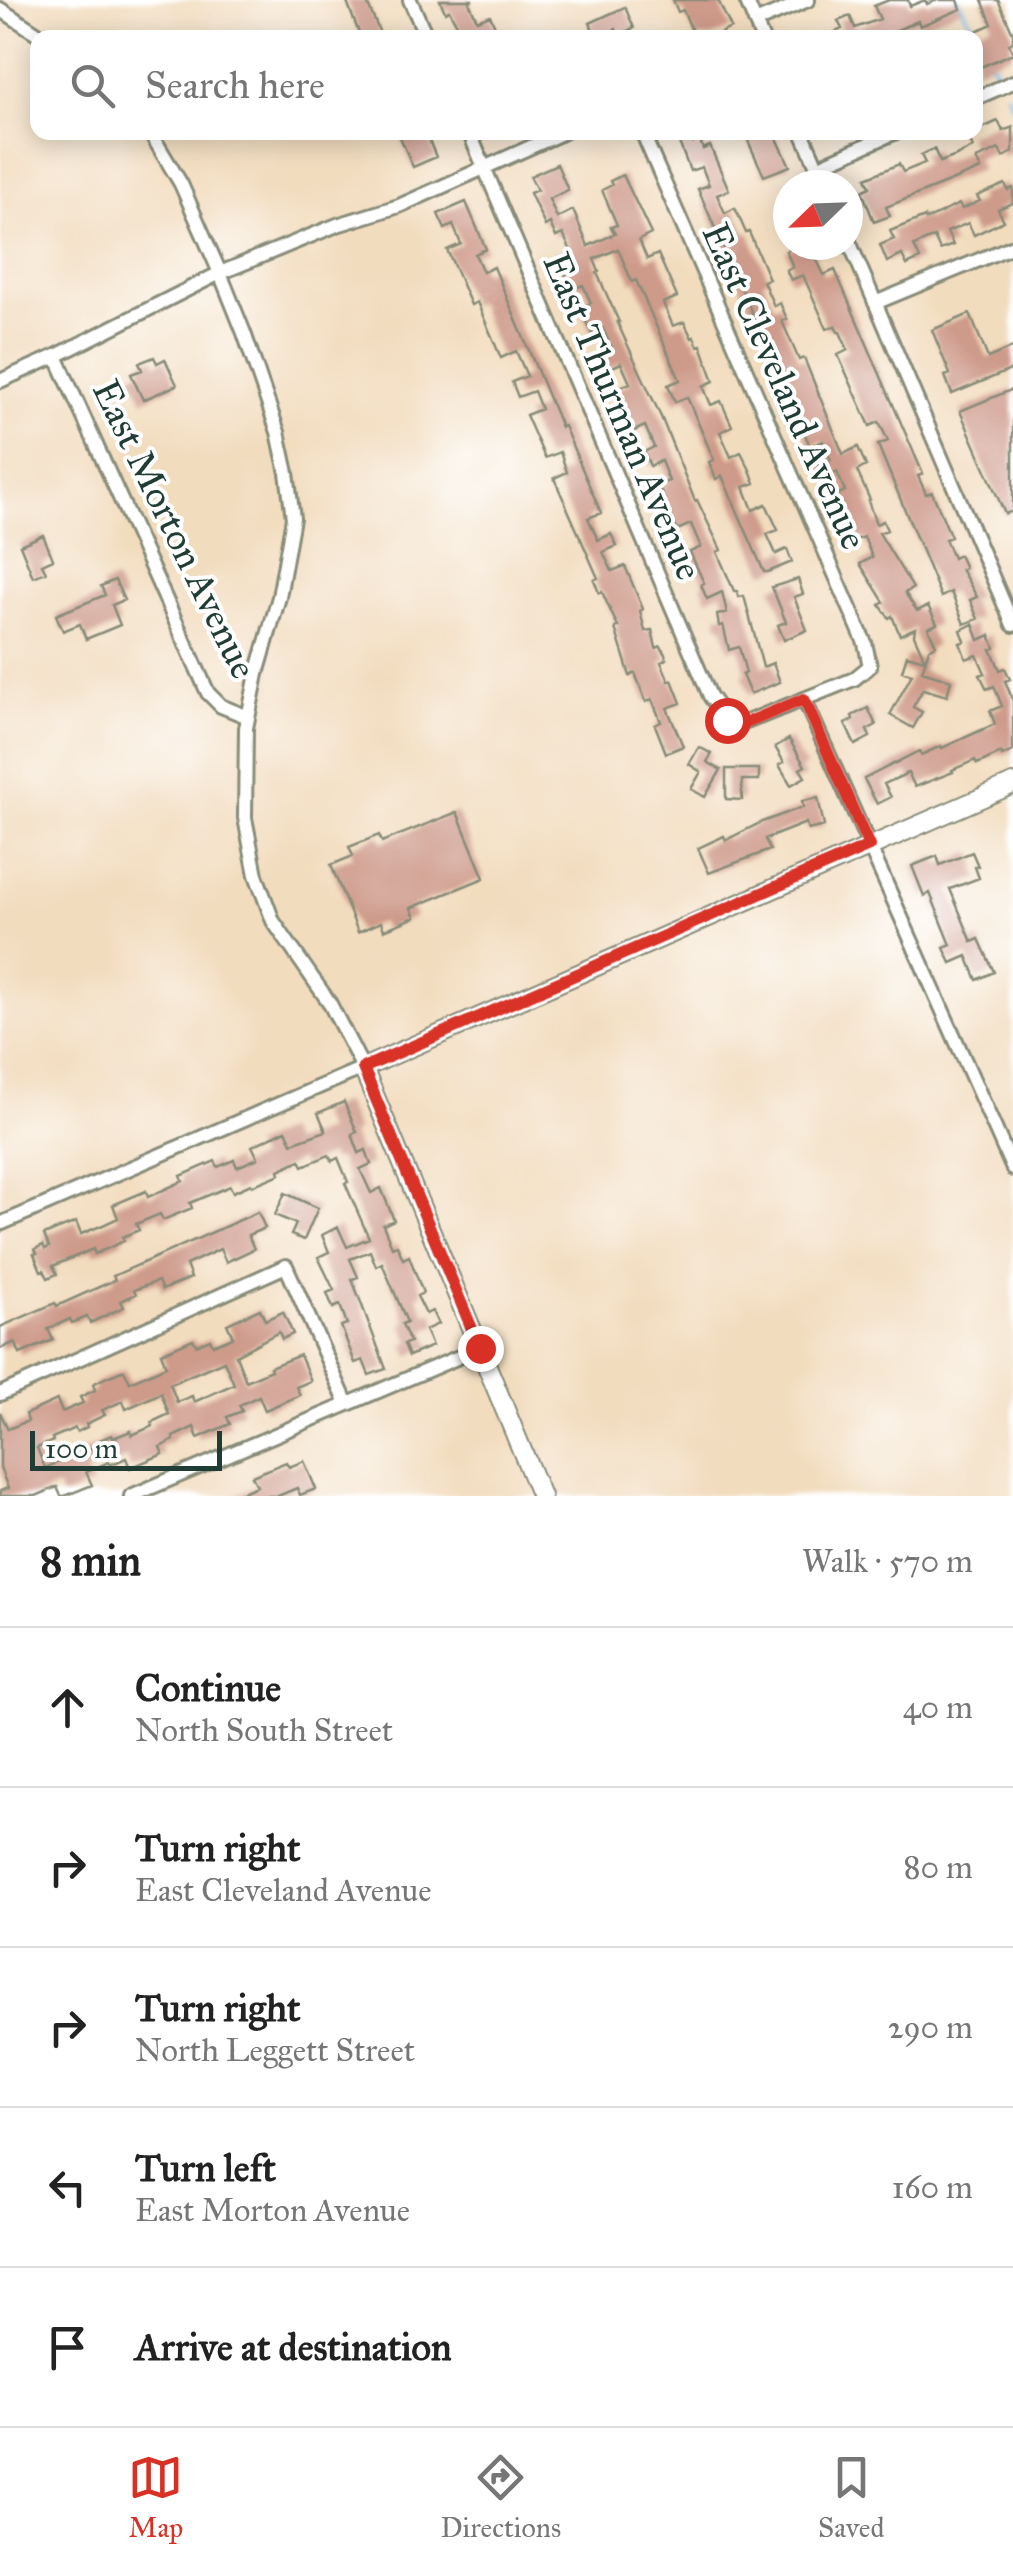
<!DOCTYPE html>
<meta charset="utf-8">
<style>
body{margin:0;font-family:"IM FELL Great Primer",serif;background:#f2f2f2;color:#222}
.compass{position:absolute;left:773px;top:170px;width:90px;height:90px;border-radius:50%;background:#fff;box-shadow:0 5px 25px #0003;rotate:247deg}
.scale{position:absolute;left:30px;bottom:25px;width:192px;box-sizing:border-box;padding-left:10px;border:5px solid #1f3d34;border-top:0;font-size:28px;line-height:35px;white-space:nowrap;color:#1f3d34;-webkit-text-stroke:8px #fff;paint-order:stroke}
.stop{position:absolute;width:30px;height:30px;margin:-22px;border:8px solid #d93025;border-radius:50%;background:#fff}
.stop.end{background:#d93025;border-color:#fff;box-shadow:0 2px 10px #0008}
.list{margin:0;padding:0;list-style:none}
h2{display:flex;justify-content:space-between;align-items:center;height:130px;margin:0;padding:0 40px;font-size:42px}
h2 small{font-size:32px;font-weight:400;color:#767676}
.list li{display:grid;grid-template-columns:65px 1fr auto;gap:30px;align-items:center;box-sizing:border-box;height:160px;padding:0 40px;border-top:2px solid #e0e0e0}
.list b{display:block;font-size:38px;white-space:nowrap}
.list p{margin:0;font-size:32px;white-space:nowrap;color:#767676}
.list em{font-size:32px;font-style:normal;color:#767676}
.icon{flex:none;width:55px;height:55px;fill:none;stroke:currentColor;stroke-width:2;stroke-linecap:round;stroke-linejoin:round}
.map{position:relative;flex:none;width:1013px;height:1496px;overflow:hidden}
.search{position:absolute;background:#fff;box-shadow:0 5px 25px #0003;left:30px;right:30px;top:30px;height:110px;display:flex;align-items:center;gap:25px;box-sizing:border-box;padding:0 35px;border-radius:20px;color:#767676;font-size:38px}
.sheet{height:930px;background:#fff}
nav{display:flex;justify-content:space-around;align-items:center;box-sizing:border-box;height:140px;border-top:2px solid #e0e0e0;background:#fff;font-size:28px;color:#767676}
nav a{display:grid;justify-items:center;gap:5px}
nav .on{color:#d93025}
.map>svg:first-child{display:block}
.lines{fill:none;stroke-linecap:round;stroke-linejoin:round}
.stream{stroke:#6abbe5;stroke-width:4}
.building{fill:#ce9a8a;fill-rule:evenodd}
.street-casing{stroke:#888c79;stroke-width:18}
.secondary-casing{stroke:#888c79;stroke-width:22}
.street{stroke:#fff;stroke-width:12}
.secondary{stroke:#fff;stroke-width:18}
.route{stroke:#d93025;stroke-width:12}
.labels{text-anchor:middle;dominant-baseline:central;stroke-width:8;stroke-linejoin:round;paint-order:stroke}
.street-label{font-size:38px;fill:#1f3d34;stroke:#fff}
</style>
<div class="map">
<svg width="1013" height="1496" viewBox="0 0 1013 1496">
<rect width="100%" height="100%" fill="#fff"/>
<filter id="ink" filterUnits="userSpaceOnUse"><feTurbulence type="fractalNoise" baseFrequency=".01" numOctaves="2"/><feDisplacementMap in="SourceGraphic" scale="20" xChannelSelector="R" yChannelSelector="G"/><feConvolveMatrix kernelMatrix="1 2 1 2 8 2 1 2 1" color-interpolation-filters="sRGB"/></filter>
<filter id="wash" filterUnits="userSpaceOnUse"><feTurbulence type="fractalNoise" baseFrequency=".0048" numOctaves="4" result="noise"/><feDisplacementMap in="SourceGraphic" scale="40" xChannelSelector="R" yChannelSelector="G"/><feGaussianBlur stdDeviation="2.25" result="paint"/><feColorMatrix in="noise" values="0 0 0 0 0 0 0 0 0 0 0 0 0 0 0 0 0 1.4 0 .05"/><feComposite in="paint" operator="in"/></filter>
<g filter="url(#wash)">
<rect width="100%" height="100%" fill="#f2dcbe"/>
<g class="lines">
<path class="stream" d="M958,0l20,35
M991,61l7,14
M1007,94l6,13"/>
</g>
<g id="blocks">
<path class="building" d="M346,0h20l16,38h-21z
M440,0h33l-4,2 8,18 13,-5 10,23h-36l-15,-28 -4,2z
M673,0h45l13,28 -21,10h-15l-12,-28 -5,2z
M889,0h19l2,6 15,-6 2,4 9,-4h22l3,9 -41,17 -2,-5 -21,9 2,4 -10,4h-66l19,-9 -4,-8 12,-5 5,12 25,-9 -6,-13z
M982,0h16l15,33v9l-4,2 4,9 -37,16v-38l16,-7z
M625,7l9,21 -16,7 -2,-6 -20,9 -6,-15z
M998,121l5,10 10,-4v25l-10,5 -4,-8 -23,10 5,10 -95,38 4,9 -16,6 -12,-31 8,-4 -4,-9 33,-14 4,8 22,-9 -4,-8 13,-6 6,13 14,-5 19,-9 -6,-13z
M411,132h34l-16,8 7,17 -23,10 -13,-30z
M675,132h13l5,11 7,-3 3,9 7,-3 19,44 -12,5 8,18 10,-5 11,25 3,-1 20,47 -6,2 11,25 6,-3 7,16 -5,2 17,39 5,-2 39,96 15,-7 8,19 -9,5 13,29 -2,1 8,23 7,-3 4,9 -8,3 34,55 -8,5 12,18 11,-5 9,18 -9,4 8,17 -7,4 -7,22 29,9 -4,16 -24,-7 -10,18 9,5 -9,16 -23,-13 22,-41 -10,-3 5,-16 18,5 -11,-25 1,-7 -15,7 -8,-19 -3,2 -9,-13 4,-3 -24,-38 12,-7 -8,-20 -11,4 -21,-44 13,-6 -8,-19 -13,6 -6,-13 13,-5 -8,-19 -13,5 -112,-257 11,-4 -7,-18 -12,4z
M744,132h30l16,34 -26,10z
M557,164l11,26 -19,9 8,19 16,-8 15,36 27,-12 -4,-7 6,-2 -15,-35 10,-5 -2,-4 13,-6 28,59 -12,6 8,19 11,-5 19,43 -14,6 10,23 11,-4 8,16 2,-1 4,9 3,-1 13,36 -11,5 8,19 10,-4 11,25 -12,6 11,25 10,-5 9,18 5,13 -11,4 9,23 13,-6 12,26 -11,4 9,20 11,-5 5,13 -24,10h-4l-42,-96 -6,3 -7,-17 5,-2 -27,-63 -12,5 -7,-17 12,-5 -44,-100 -4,2 -14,-33 -24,10 5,13 -2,1 22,49h-2l45,97 33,82 2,-1 24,50 -4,2 17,39h3l2,6 5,-1 19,71 10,-4 7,19 -30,12 -8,-19 4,-2 -7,-26 -10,3 -6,-25 -4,1 -2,-11 10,-2 -5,-21 -15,7 -6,-14 3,-2 -14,-31 11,-5 -10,-23 -14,6 -19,-45 11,-4 -8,-20 -11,5 -6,-14 10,-5 -9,-21 -11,5 -11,-26 2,-1 -7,-16 12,-5 -9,-20 -13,6 -6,-13 11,-5 -10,-22 -11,5 -12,-26 11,-5 -8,-18 -11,4 -14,-31 14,-5 -9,-19 -7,3 -6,-14 -5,3 -15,-33 7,-3 -7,-14z
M1005,184l3,6 5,-2v15l-15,6 6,12 -30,14 -6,-12 -21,9 6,13 -13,5 -6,-13 -20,9 6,13 -13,6 -5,-10 -15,7 -7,-17 14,-6 -4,-8 35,-14 1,3 33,-16 3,5 18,-8 -3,-5z
M466,202l20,47 -11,5 8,18 11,-5 67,160 3,-1 37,87 -13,5 10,22 13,-6 6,12 -14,6 9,19 13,-5 18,43 -3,2 5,20 7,-1 4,18 5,-2 6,13 -6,3 8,19 3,-1 9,23 -14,5 16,38 -17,7 -11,-28 6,-3 -9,-23 -6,3 -11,-29 -5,3 -15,-48 3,-1 -16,-35 -3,1 -5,-13 4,-2 -44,-100 13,-6 -7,-20 -15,6 -19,-43 15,-6 -7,-18 -16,6 -6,-15 15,-6 -11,-25 -15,7 -24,-56 -6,3 -24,-55 14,-6 -8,-19 -8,4 -7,-15z
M792,245h43l-21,9 10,21 11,-5 88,204 -5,2 8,18 6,-2 19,45 -6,2 8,19 6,-3 6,13 -4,1 16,28 -7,3 8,19 -14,5 -13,-32 -10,5 -63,-152 10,-4 -9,-19 -9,4 -32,-71 10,-5 -8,-18h-2l-3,-6 -8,3 -24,-54 -12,5 -5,-10 7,-3 -7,-16 8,-4z
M970,314l18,44 25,-11v22l-61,25 -7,-18 5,-2 -18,-44z
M154,357l3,6 8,-4 12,26 -34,15 -12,-26 11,-4 -3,-7z
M1013,389v122l-8,3 -45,-103z
M43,535l10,24 -11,5 4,8 -13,5 -13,-32z
M798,579l5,15 -9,3 13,33 -23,10 -6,-15 8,-3 -14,-35z
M115,580l9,20 -12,5 8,20 -34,14 -6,-15 -17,7 -7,-16 49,-20 -4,-9z
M973,624l6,16 11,-5 5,13 -4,1 9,21 5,-2 5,11 -5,2 8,20v50l-11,5 -1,-3 -24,11 -2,-4 -23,10 1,2 -38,15 -7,-14 -24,11 7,13 -14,7 -13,-25 55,-28 2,4 20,-9 1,2 53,-24 -5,-13 12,-5 -8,-20 -7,3 -7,-14 5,-2 -8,-18 -11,4 -6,-16 5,-2 -4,-11z
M868,708l8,17 -9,5 3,7 -15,8 -10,-21 8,-5 -1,-3z
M789,739l16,27 -5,3 5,8 -14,8 -12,-20 5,-3 -9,-15z
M699,747l13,7 -5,8 14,8 -16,27 -14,-8 10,-17 -12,-8z
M726,769h33v11h-17v20l-16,-1z
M818,798l6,28 -16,4 -2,-7 -41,16 5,11 -61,23 -11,-25 26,-12 2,4 36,-18 41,-15 -1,-6z
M457,812l27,66 -73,30 4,9 -31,13 -3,-8 -23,10 -27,-67 22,-9 -4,-9 30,-12 3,7z
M972,852l6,14 -3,1 4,11 -29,11 22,53 7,-3 15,33 -17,8 -10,-24 -16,7 -7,-15 7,-3 -21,-52 -6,3 -12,-30 25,-10 3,9z
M344,1102l13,30 -5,2 7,19 7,-3 5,14 -11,5 11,24 10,-5 13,32 -11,5 9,22 5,-2 6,14 6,-3 14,37 -6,3 9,18 6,-3 6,13 -13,6 7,16 -23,10 -5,-12 6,-2 -8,-18 5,-2 -25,-59 -6,3 -6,-15 -20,8 8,18 -6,2 34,90 -17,6 -6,-15 -8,3 -14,-37 6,-2 -7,-19 -7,3 -6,-15 7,-3 -16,-33 11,-5 -7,-17 16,-8 9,20 22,-9 -24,-55 3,-1 -10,-24 -6,3 -3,-6 -26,11 -3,-6 -21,10 1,4 -28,12 -1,-2 -18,8 -3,-6 -40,17 2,5 -29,12 -3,-6 -24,10 3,6 -17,7 2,4 -29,13 -2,-5 -40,17 4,8 -9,4 -4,-8 -3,1 -7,-17 3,-1 -2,-4 8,-4 2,4 4,-2 -5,-12 32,-13 5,12 22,-9 15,-7 -5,-13 33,-14 2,6 35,-16 -2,-5 34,-15 3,6 16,-7 3,7 21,-9 -6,-12 34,-16 6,13 34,-12 -8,-18z
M285,1193l33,15 -14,32 -13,-5 5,-11 -21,-9z
M258,1212l7,16 -17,7 6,14 -28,13 -6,-13 -34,16 5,13 -29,12 -4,-9 -24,9 2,4 -15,7 3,6 -34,16 -3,-6 -15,6 -2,-4 -22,10 5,11 -33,14 -5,-12 -15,7v-22l55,-24 2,3 42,-19 16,-7 -2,-4z
M260,1309l5,11 18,-8 10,22 -11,5 -3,-7 -43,23 10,26 25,-11 -1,-3 30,-12 11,26 -15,6 4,8 -35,15 -6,-14 -20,9 3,6 -15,6 3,7 -32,14 -4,-11 -21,10 1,3 -14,7 3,7 -19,8 -14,6 -4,-10 -16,7 -1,-3 -23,10 6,13 -27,11h-4l-4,-9 -21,9h-36v-5l8,-3 -8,-20v-56l8,17 20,-8 -2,-7 31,-14 5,12 21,-9 -3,-6 15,-7 -2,-6 14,-7 17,-7 6,12 36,-16 -5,-13 32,-14 3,6 14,-6 3,6 20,-8 -6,-13zM224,1361l10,23 -40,18 -2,-6 -15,6 -7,-18zM161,1393l8,21 -17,8 1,4 -21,9 -1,-4 -18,7 -1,-3 -12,5 1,3 -56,25 -8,-20 16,-7 -1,-3 23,-10 2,4 10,-5 -1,-3 19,-9 -3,-5 21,-9 3,8z
M304,1461l12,28 -16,6 -3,-7 -19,8h-45l24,-10 -5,-10 34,-14 3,5z"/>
</g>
</g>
<g filter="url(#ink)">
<use href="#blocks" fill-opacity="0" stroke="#888c79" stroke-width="2.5"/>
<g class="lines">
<g class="street-casing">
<path id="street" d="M410,0l17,38
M746,0l16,38
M0,9l44,29
M755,22l53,-22
M976,98l37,-16
M469,132l241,564 17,24 17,3 110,-44 16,-13 -5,-23 -223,-511
M802,132l23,53
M817,167l79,-35
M848,239l165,386
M875,303l138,-57
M56,356l152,337 13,13 27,11
M0,381l56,-25 164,-83 117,-48 62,-19 165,-74
M804,699l209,470
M0,1224l363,-156 -34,-66 -56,-81 -17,-46 -11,-57 1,-90 11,-54 22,-77 14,-79 -6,-45 -9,-41 -34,-99 -24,-60 -39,-89 -31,-52
M0,1394l286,-128 61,138
M131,1496l349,-148"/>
</g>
<g class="secondary-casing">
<path id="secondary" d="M541,1496l-178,-428 650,-284"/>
</g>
<use href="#street" class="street"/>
<use href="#secondary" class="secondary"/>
</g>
</g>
<g class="lines" filter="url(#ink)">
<path class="route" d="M480,1348l-117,-280 506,-222 -65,-147 -60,25 -17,-4"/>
</g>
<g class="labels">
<g class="street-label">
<text transform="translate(785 386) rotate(66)">East Cleveland Avenue</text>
<text transform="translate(623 416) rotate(67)">East Thurman Avenue</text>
<text transform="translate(175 529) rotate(64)">East Morton Avenue</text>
</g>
</g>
</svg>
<svg class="compass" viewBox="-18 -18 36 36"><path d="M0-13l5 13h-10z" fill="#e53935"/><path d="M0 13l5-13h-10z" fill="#767676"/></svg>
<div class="scale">100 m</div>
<div class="stop" style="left:727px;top:720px"></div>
<div class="stop end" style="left:480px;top:1348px"></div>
<div class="search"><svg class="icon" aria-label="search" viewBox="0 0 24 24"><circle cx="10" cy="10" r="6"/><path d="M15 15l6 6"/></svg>Search here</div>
</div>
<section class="sheet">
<h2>8 min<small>Walk · 570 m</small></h2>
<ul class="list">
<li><svg class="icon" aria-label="ahead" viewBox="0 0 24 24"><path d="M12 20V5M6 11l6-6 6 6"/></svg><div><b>Continue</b><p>North South Street</p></div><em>40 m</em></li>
<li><svg class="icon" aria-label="right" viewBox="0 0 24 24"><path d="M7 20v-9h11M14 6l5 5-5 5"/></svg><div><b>Turn right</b><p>East Cleveland Avenue</p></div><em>80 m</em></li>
<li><svg class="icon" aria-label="right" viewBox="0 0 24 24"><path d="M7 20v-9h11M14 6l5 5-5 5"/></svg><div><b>Turn right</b><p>North Leggett Street</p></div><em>290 m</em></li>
<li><svg class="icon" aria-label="left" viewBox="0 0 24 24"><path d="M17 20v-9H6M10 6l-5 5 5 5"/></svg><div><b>Turn left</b><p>East Morton Avenue</p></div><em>160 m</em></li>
<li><svg class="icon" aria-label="arrive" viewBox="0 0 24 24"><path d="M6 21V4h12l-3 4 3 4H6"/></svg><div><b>Arrive at destination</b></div></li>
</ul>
</section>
<nav>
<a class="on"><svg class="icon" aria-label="map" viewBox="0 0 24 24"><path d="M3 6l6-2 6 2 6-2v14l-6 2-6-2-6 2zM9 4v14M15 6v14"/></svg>Map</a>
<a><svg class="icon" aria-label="directions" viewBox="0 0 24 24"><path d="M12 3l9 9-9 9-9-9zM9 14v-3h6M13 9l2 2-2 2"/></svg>Directions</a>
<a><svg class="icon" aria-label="saved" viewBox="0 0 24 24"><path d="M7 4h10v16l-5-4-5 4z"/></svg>Saved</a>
</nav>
